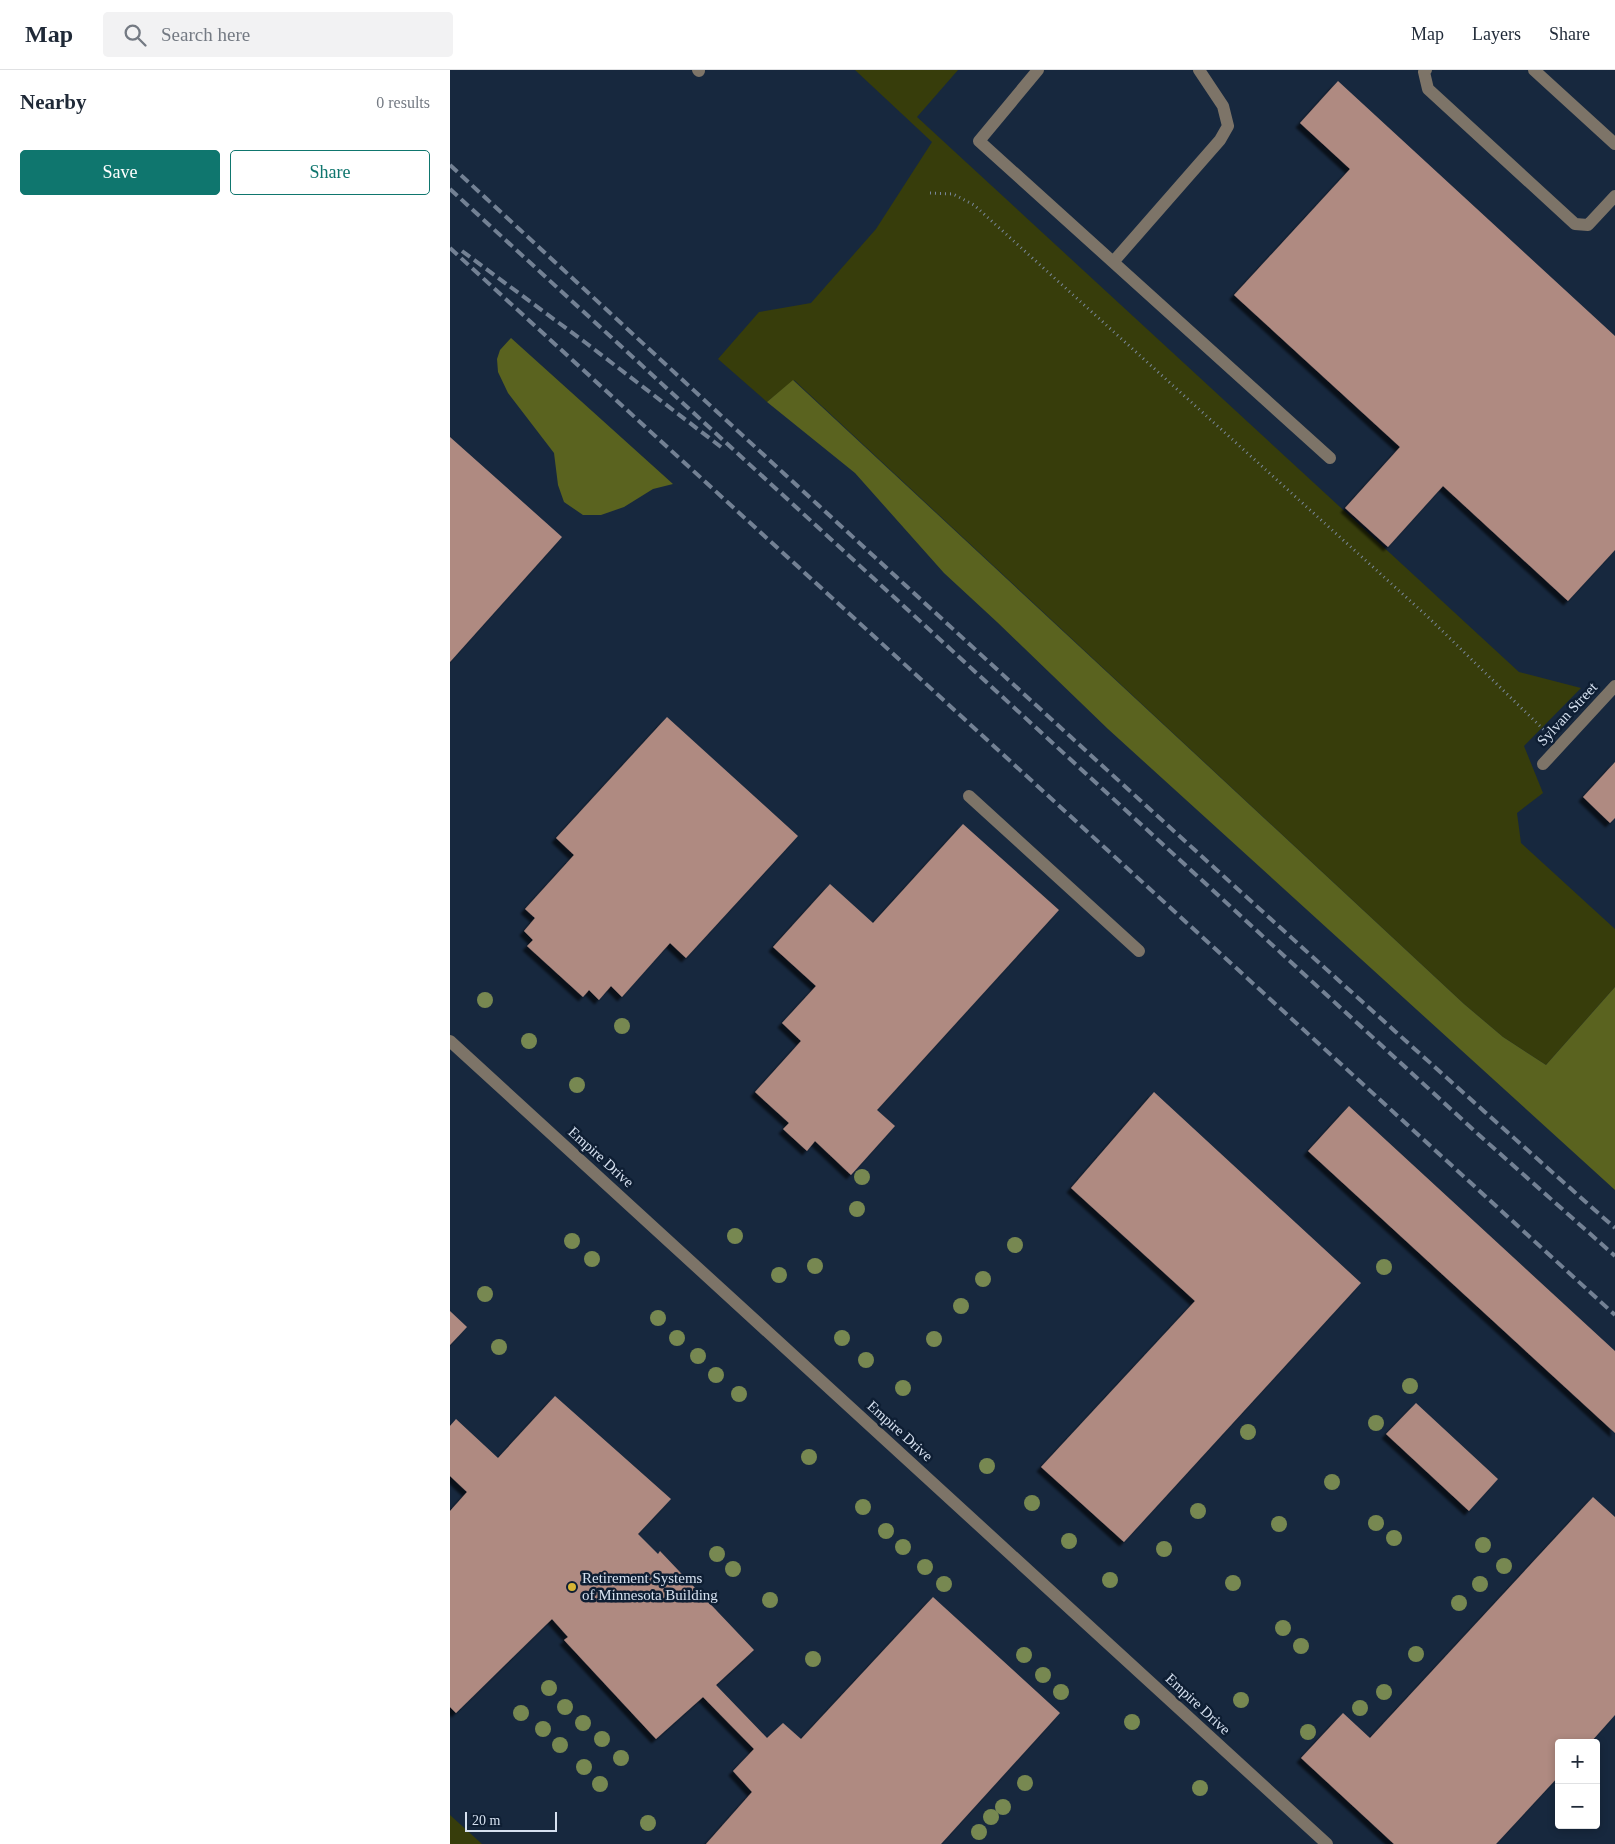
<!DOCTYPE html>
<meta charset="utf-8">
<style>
body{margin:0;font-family:Georgia,serif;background:#f2f2f3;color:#1f2937}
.controls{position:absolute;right:15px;bottom:15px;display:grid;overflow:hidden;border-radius:5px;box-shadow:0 2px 8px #0003}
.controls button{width:45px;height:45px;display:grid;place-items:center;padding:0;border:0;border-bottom:1px solid #e0e1e3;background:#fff;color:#1f2937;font:25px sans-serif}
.scale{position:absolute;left:15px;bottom:12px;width:92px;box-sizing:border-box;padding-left:5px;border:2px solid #d6e1f0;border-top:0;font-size:14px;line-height:18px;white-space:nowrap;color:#d6e1f0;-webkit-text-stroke:4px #0e1e33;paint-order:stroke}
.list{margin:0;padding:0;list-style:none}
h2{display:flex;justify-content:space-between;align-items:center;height:65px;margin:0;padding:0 20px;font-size:21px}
h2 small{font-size:16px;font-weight:400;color:#747a83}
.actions{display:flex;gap:10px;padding:15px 20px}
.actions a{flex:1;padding:11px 0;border:1px solid #0f766e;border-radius:5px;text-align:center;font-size:18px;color:#0f766e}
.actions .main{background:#0f766e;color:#fff}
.icon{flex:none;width:28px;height:28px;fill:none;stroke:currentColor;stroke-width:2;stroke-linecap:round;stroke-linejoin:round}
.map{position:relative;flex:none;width:1165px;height:1774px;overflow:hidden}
header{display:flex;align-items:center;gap:30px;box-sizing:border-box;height:70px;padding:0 25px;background:#fff;border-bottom:1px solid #e0e1e3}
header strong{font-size:24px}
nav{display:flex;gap:28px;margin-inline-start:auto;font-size:18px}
.search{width:350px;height:45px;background:#f2f2f3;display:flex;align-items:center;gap:12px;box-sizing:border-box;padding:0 18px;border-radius:5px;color:#747a83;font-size:19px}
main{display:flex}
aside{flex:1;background:#fff}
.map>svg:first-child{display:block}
.green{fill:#373d0b}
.forest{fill:#5a631f}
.building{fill:#af8a81;filter:url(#shadow)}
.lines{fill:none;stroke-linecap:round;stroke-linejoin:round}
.path{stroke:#7a889b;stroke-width:3;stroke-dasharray:1 4;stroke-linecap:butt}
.minor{stroke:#7d7468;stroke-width:12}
.rail{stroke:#738194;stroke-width:4;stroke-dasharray:10 5;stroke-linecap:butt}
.tree{fill:#778851}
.poi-dot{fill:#d7b434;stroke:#0e1e33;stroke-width:2}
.labels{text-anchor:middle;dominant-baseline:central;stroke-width:5;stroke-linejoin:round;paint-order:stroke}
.street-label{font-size:15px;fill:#d6e1f0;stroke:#0e1e33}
.poi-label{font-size:15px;fill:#d6e1f0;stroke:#0e1e33;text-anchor:start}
</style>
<header>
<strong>Map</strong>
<div class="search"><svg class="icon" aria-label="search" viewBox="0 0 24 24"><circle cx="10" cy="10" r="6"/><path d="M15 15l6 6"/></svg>Search here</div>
<nav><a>Map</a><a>Layers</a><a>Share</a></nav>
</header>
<main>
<aside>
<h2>Nearby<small>0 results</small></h2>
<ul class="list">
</ul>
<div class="actions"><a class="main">Save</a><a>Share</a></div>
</aside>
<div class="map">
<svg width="1165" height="1774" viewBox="0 0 1165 1774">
<defs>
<filter id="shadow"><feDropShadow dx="-4.5" dy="4.5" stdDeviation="1" flood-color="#0009"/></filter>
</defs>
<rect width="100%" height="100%" fill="#17283e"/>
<path class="green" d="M405,0h103l-41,47 602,555 62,16 -57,58 19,47 -26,20 4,30 94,86v58l-69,78 -43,-28 -39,-33 -670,-624 -27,22 -49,-43 41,-47 52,-9 65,-74 56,-87z
M0,1745l32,29h-32z"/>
<path class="forest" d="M61,268l162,146 -20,5 -29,18 -23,8h-18l-19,-13 -6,-17 -4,-32 -46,-60 -10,-21 -1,-13 3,-9z
M343,310l671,624 39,33 43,28 69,-78v203l-507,-461 -111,-107 -53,-49 -89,-100 -88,-71z"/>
<path class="building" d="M888,11l277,255v214l-47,51 -125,-115 -55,61 -43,-39 55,-61 -166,-152 116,-126 -50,-46z
M0,367l112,100 -112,125z
M217,647l131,119 -112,122 -16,-15 -48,54 -11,-11 -12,14 -10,-10 -6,7 -56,-51 6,-6 -9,-9 11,-13 -10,-9 49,-54 -18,-17z
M1165,692v56l-5,5 -27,-26z
M513,754l96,86 -182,200 18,16 -44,49 -36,-34 -8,10 -24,-22 6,-6 -34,-31 46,-51 -19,-18 34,-37 -43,-39 57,-63 43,39z
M704,1022l207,191 -237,259 -83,-75 154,-166 -124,-113z
M899,1036l266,245v82l-307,-282z
M0,1241l17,16 -17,18z
M105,1326l116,103 -33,35 20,20 2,-3 94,99 -38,35 51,53 16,-15 18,16 132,-142 127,116 -119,131h-235l46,-52 -19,-21 21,-22 -51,-52 -47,42 -92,-99 4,-3 -16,-18 -96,94 -6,-6v-196l17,-19 -17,-16v-50l6,-7 42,39z
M966,1333l82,76 -29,32 -83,-77z
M1143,1427l22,20v198l-25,28h-31v33l-63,68h-102l-93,-86 42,-45 27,25z"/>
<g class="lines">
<path class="path" d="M480,123l23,1 21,11 454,412 117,114"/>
<path class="minor" d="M248,0l1,1
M588,0l-59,71 351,317
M976,0l-2,2 4,17 147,135 13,1 27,-29
M1084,0l81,74
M664,191l106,-121 8,-14 -5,-20 -24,-36
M1093,694l72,-78
M519,726l170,155
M0,971l877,803"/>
<path class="rail" d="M0,95c386,357 772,714 1165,1063
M0,119l1029,946 136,121
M0,178l1165,1067
M12,181l124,92 135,104"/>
</g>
<g class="tree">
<circle cx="35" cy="930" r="8"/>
<circle cx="172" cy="956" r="8"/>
<circle cx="79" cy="971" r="8"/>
<circle cx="127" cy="1015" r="8"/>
<circle cx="412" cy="1107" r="8"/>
<circle cx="407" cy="1139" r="8"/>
<circle cx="285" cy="1166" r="8"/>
<circle cx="122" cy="1171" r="8"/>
<circle cx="565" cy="1175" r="8"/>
<circle cx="142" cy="1189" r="8"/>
<circle cx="365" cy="1196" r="8"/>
<circle cx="934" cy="1197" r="8"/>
<circle cx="329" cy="1205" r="8"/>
<circle cx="533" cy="1209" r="8"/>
<circle cx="35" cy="1224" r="8"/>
<circle cx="511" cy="1236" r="8"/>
<circle cx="208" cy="1248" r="8"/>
<circle cx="227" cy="1268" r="8"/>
<circle cx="392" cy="1268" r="8"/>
<circle cx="484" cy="1269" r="8"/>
<circle cx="49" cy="1277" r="8"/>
<circle cx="248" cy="1286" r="8"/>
<circle cx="416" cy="1290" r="8"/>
<circle cx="266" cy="1305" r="8"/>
<circle cx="960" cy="1316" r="8"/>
<circle cx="453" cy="1318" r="8"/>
<circle cx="289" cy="1324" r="8"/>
<circle cx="926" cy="1353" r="8"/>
<circle cx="798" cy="1362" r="8"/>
<circle cx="359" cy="1387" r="8"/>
<circle cx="537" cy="1396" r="8"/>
<circle cx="882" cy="1412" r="8"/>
<circle cx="582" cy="1433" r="8"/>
<circle cx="413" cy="1437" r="8"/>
<circle cx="748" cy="1441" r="8"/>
<circle cx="926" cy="1453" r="8"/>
<circle cx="829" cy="1454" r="8"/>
<circle cx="436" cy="1461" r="8"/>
<circle cx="944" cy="1468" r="8"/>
<circle cx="619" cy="1471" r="8"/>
<circle cx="1033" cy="1475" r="8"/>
<circle cx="453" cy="1477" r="8"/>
<circle cx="714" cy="1479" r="8"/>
<circle cx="267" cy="1484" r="8"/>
<circle cx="1054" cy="1496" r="8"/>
<circle cx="475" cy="1497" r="8"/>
<circle cx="283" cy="1499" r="8"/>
<circle cx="660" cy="1510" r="8"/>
<circle cx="783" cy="1513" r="8"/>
<circle cx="494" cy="1514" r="8"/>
<circle cx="1030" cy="1514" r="8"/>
<circle cx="320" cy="1530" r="8"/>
<circle cx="1009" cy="1533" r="8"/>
<circle cx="833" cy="1558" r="8"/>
<circle cx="851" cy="1576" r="8"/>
<circle cx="966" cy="1584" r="8"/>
<circle cx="574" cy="1585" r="8"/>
<circle cx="363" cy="1589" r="8"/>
<circle cx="593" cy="1605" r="8"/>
<circle cx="99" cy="1618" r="8"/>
<circle cx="611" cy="1622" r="8"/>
<circle cx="934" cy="1622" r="8"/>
<circle cx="791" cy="1630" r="8"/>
<circle cx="115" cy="1637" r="8"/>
<circle cx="910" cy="1638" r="8"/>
<circle cx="71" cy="1643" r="8"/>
<circle cx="682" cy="1652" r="8"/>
<circle cx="133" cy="1653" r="8"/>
<circle cx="93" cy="1659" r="8"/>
<circle cx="858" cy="1662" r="8"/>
<circle cx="152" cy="1669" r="8"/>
<circle cx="110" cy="1675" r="8"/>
<circle cx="171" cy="1688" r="8"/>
<circle cx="134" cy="1697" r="8"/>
<circle cx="575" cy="1713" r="8"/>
<circle cx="150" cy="1714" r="8"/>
<circle cx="750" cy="1718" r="8"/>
<circle cx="553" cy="1737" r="8"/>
<circle cx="541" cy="1747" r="8"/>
<circle cx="198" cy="1753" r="8"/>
<circle cx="529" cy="1762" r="8"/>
</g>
<circle class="poi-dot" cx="122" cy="1517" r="5"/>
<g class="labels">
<g class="street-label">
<text transform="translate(1117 644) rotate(-47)">Sylvan Street</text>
<text transform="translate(151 1087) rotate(42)">Empire Drive</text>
<text transform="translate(450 1361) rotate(42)">Empire Drive</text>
<text transform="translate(748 1634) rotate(43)">Empire Drive</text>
</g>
<g class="poi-label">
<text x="132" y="1508">Retirement Systems<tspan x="132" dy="17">of Minnesota Building</tspan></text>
</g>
</g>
</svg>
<div class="controls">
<button>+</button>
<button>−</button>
</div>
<div class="scale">20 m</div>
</div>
</main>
